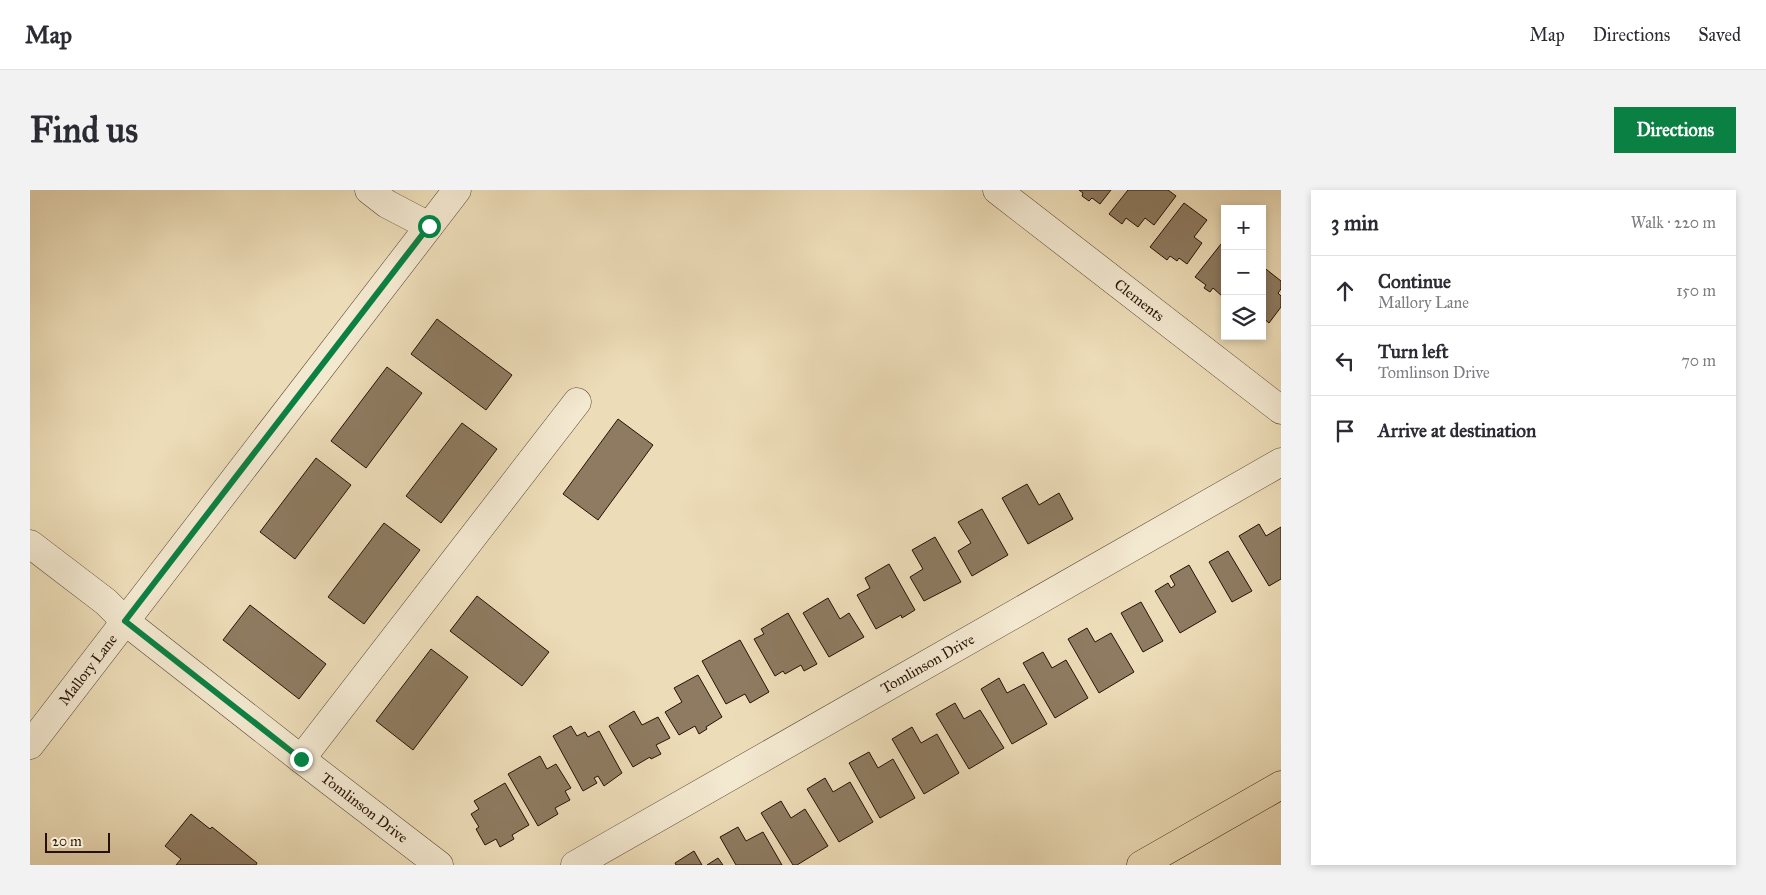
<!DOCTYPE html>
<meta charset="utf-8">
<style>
body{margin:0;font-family:"IM FELL Great Primer",serif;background:#f2f2f3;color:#2b2b33}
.controls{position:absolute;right:15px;top:15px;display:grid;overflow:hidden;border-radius:0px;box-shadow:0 2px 8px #0003}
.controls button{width:45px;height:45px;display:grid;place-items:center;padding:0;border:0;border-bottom:1px solid #e1e1e2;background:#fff;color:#2b2b33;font:25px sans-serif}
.scale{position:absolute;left:15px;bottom:12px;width:65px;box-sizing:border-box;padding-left:5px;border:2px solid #281104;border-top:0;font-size:14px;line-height:18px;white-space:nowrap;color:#281104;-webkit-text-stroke:4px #f3e8d0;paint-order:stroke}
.stop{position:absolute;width:15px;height:15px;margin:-11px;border:4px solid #0b8043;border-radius:50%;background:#fff}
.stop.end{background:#0b8043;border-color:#fff;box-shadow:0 1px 5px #0008}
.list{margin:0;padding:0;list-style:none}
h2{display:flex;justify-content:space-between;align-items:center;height:65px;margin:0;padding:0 20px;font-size:21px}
h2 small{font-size:16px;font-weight:400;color:#7c7c81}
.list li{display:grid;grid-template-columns:32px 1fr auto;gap:15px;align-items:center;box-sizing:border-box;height:70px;padding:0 20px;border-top:1px solid #e1e1e2}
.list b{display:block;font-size:19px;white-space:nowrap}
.list p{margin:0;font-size:16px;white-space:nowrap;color:#7c7c81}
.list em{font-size:16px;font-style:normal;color:#7c7c81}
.icon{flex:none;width:28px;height:28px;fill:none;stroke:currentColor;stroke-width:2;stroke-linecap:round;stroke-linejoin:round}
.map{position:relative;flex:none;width:1251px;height:675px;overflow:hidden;border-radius:0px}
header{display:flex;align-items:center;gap:30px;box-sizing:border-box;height:70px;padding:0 25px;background:#fff;border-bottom:1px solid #e1e1e2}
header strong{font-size:24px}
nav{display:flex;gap:28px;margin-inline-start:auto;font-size:18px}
.intro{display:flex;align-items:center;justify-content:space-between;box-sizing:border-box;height:120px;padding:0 30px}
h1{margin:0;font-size:35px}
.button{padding:12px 22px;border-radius:0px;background:#0b8043;color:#fff;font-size:18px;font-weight:700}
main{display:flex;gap:30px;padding:0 30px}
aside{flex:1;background:#fff;border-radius:0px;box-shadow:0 2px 8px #0003}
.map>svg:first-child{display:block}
.building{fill:#8e7b61;stroke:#281104}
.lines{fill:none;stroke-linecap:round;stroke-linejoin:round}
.minor-casing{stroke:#594431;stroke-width:29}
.highway-casing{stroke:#281104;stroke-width:29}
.minor{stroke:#f3e8d0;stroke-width:28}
.highway{stroke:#ecdcb7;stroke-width:28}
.route{stroke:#0b8043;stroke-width:6}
.labels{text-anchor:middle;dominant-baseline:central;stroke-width:4.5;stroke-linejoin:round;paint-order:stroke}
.street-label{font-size:15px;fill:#281104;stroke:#f3e8d0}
</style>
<header>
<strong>Map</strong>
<nav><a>Map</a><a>Directions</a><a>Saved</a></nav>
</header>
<div class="intro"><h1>Find us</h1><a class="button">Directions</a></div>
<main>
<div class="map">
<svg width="1251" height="675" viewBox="0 0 1251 675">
<rect width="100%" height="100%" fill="#ecdcb7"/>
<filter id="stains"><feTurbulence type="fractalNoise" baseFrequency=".004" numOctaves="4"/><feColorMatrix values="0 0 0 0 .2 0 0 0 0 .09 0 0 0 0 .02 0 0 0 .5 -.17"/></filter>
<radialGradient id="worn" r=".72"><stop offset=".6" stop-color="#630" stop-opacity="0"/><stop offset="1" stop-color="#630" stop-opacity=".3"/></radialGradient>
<path class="building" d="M1049,0h32l-11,14 -8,-6 -3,3 -7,-5 1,-3z
M1098,0h40l8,6 -22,29 -9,-7 -7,9 -12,-9 -4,6 -13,-10z
M1154,13l23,17 -13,17 8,6 -15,21 -8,-6 -2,3 -7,-5 -3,4 -17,-13z
M1195,49v53l-3,4 -9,-8 -3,4 -6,-4 2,-3 -11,-8z
M1232,76l19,15v8l-3,4 3,3v11l-12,16 -7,-6z
M407,129l75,56 -26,35 -75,-56z
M357,177l35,26 -56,75 -35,-27z
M588,229l35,26 -55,75 -35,-26z
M432,233l35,26 -56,74 -35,-27z
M286,268l35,27 -56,74 -35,-27z
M997,294l12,21 20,-12 14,26 -45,25 -26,-46z
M952,319l26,46 -36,21 -14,-25 13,-8 -13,-21z
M354,333l36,27 -56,74 -36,-27z
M1229,334l7,12 15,-9v52l-12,7 -30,-50z
M905,347l26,45 -37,19 -14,-24 13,-8 -11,-19z
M1198,361l24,40 -20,11 -23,-40z
M859,374l26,46 -13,8 -1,-3 -25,14 -19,-34 13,-7 -5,-10z
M1159,375l27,47 -36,21 -25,-42 13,-8 3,5 4,-3 -5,-9z
M447,406l72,56 -27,34 -72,-55z
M798,408l12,21 9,-6 15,24 -35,20 -26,-44z
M1111,412l22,39 -20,11 -22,-39z
M220,415l76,59 -27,35 -76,-59z
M758,423l29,51 -13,7 -3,-6 -16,9 -2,-3 -8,5 -21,-37 10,-5 -3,-5z
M1057,438l8,14 16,-9 23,39 -35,21 -31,-54z
M710,450l29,52 -19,11 -5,-9 -19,10 -24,-43z
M401,459l37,28 -55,73 -37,-29z
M1013,462l9,16 14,-8 22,38 -33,20 -32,-55z
M668,485l24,42 -16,10 1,2 -8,5 -4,-8 -16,9 -14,-23 17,-10 -8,-14z
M969,488l8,15 17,-9 23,40 -35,20 -31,-55z
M925,513l9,16 16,-9 24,38 -35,21 -33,-55z
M604,521l8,14 16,-8 12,21 -14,7 5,9 -10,5 -1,-2 -17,10 -24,-41z
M541,536l6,10 8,-4 3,5 11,-6 23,42 -18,13 -6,-10 -4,2 3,5 -14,8 -30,-55z
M882,537l9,16 16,-9 22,39 -35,21 -32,-55z
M839,562l9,16 15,-9 22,39 -35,20 -31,-55z
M510,566l7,13 9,-5 15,24 -6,3 5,9 -15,8 3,6 -20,12 -30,-52z
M795,588l8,14 17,-10 23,40 -34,20 -32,-53z
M475,593l24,42 -17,10 2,4 -14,8 -4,-8 -11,6 -9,-16 3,-2 -8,-13 8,-5 -5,-8z
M751,611l10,17 14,-9 23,37 -31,19h-4l-32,-52z
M161,624l19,15 2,-2 45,36 -1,2h-80l5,-6 -16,-13z
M708,637l8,14 17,-9 19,33h-46l-16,-28z
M664,661l8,14h-26l-1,-2z
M688,668l5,7h-16z"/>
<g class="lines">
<g class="minor-casing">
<g id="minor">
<path d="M339,0l18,14 42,22"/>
<path id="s1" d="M967,0l284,220"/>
<path id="s2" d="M0,354l76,58 19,19 176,138 138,106"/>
<path id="s3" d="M0,555l427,-555"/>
<path d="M271,569l276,-357"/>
<path id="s4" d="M545,675l706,-403"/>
</g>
</g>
<g class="highway-casing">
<path id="highway" d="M1111,675l140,-80"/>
</g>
<use href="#minor" class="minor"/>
<use href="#highway" class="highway"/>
</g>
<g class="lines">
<path class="route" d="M271,569l-176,-138 304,-395"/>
</g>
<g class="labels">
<g class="street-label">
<text stroke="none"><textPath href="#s1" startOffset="180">Clements</textPath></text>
<text stroke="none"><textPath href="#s4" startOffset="406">Tomlinson Drive</textPath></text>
<text stroke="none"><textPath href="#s3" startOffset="95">Mallory Lane</textPath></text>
<text stroke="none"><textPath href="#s2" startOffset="426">Tomlinson Drive</textPath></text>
</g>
</g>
<rect width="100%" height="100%" filter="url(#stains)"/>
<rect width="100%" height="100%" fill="url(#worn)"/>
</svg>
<div class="controls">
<button>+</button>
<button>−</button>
<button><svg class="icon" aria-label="layers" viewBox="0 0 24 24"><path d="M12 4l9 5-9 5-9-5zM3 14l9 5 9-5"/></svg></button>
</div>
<div class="scale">20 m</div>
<div class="stop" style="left:399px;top:36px"></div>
<div class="stop end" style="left:271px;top:569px"></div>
</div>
<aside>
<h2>3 min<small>Walk · 220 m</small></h2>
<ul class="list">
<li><svg class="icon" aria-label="ahead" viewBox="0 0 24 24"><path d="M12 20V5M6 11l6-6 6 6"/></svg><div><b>Continue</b><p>Mallory Lane</p></div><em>150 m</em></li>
<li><svg class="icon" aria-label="left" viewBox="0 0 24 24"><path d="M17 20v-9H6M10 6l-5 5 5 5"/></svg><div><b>Turn left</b><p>Tomlinson Drive</p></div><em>70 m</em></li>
<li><svg class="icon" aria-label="arrive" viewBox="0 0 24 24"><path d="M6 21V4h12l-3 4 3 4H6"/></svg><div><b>Arrive at destination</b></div></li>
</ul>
</aside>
</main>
